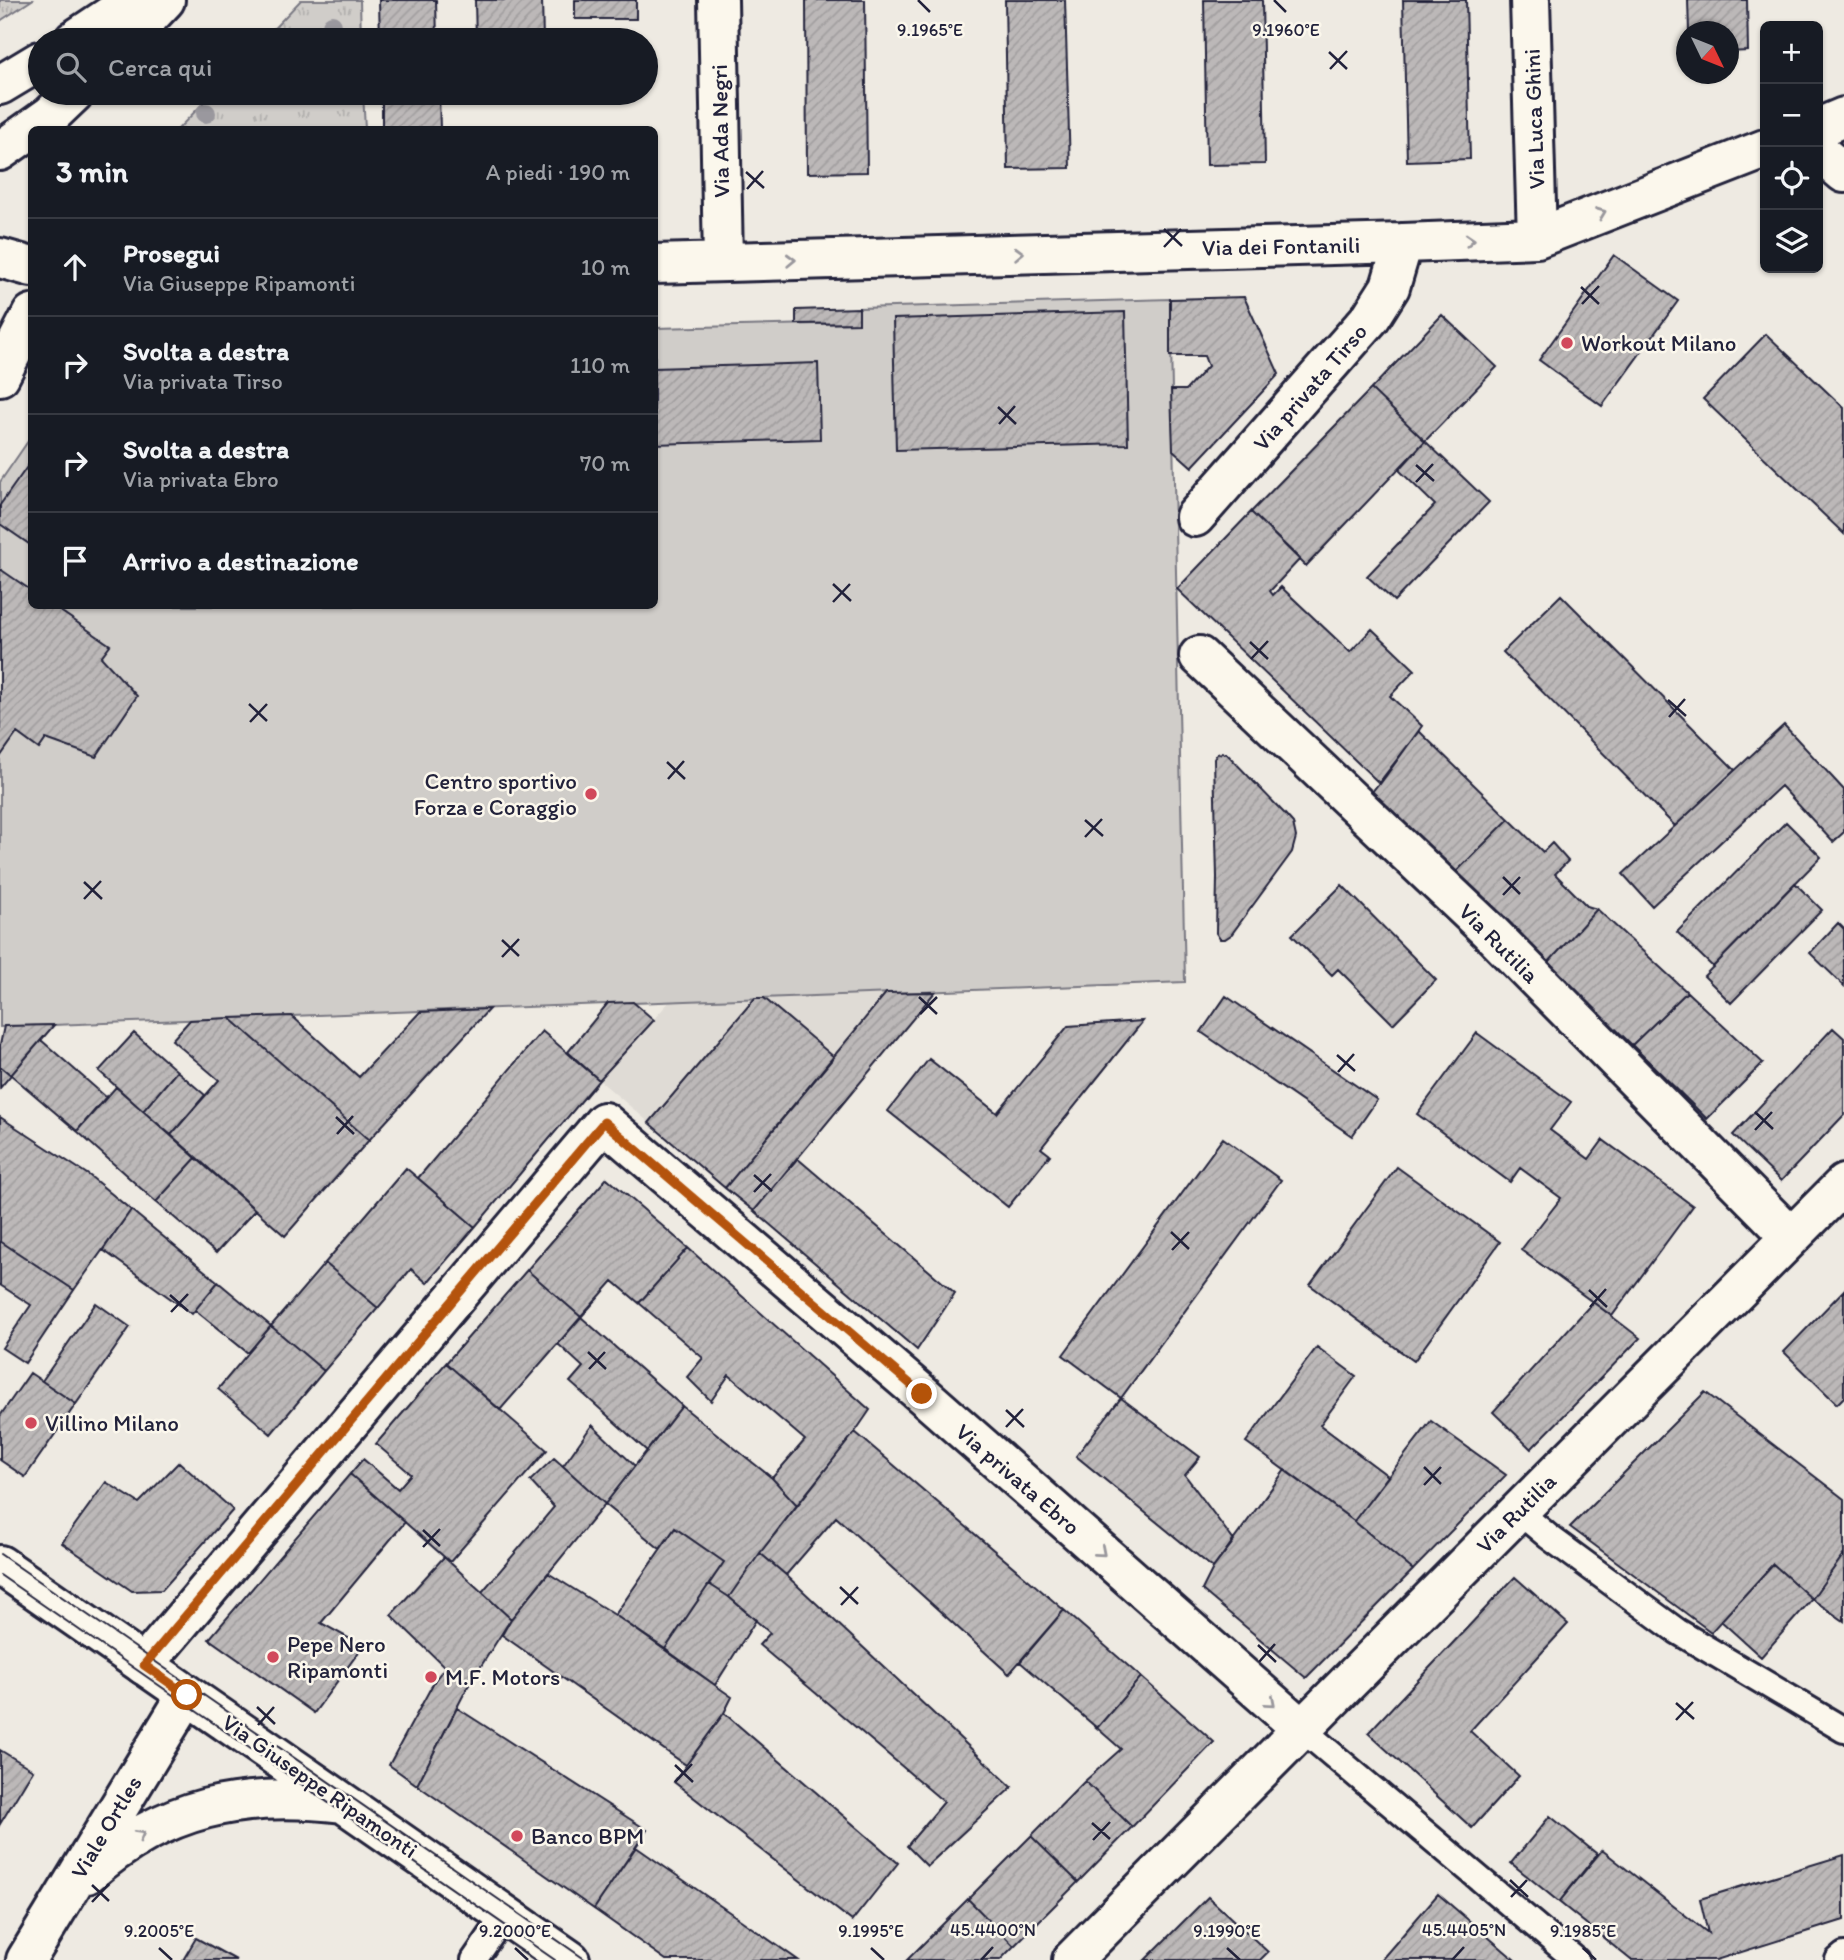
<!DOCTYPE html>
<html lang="it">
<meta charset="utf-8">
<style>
body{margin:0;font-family:Itim,sans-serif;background:#242831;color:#f1f3f6}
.controls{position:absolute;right:21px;top:21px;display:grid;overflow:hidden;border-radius:10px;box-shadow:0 2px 5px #0004}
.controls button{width:63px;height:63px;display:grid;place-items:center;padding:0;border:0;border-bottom:2px solid #363941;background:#171b24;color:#f1f3f6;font:35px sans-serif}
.compass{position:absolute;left:1676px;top:21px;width:63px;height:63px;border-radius:50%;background:#171b24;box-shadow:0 2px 5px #0004;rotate:133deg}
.stop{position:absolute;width:21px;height:21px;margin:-16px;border:5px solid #b45309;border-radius:50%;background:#fff}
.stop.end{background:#b45309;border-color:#fff;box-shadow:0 2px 7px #0008}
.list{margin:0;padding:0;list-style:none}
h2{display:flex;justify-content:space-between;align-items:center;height:91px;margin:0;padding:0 28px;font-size:30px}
h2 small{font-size:23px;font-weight:400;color:#9ea1a6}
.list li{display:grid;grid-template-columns:46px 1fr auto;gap:21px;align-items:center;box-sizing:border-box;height:98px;padding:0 28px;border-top:2px solid #363941}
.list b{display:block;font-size:26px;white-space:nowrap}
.list p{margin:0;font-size:23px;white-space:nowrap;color:#9ea1a6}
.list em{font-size:23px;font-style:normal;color:#9ea1a6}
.icon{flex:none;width:38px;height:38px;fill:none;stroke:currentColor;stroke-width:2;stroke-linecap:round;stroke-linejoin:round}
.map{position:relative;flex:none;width:1844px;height:1960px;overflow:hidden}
.search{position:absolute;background:#171b24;box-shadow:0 2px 5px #0004;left:28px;top:28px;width:630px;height:77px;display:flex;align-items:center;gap:18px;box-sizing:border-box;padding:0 24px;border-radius:38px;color:#9ea1a6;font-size:26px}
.panel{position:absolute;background:#171b24;box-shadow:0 2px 5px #0004;left:28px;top:126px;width:630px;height:483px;border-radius:10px}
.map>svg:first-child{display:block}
.built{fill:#dfdbd5}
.grass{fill:url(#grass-tufts);stroke:#797882;stroke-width:2}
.pitch{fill:#d0cdc9;stroke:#797882;stroke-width:2}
.building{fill:url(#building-hatch);stroke:#22223b;stroke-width:2}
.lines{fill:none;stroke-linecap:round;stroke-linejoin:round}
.lane-casing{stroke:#22223b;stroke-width:30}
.street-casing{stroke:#22223b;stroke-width:44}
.secondary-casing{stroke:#22223b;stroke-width:44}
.lane{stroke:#fbf7ec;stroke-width:24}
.street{stroke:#fbf7ec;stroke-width:38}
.secondary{stroke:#fbf7ec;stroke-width:38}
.tram{stroke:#22223b;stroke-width:2}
.tree{fill:#9a989e}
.oneway{stroke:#99979c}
.route{stroke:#b45309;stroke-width:9}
.ticks{fill:none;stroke:#22223b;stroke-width:2.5}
.poi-dot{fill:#d1495b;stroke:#fbf7ec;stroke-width:2.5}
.labels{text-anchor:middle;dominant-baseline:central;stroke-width:5;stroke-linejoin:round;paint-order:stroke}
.street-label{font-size:23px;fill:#22223b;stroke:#fbf7ec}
.poi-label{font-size:23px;fill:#22223b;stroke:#fbf7ec;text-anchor:start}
.ticks-label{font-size:18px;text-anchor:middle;fill:#22223b;stroke:#fbf7ec;stroke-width:5;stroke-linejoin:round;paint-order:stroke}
</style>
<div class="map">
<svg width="1844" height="1960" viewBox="0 0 1844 1960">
<defs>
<pattern id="grass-tufts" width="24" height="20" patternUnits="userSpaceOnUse" patternTransform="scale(1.75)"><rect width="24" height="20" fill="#d0cdc9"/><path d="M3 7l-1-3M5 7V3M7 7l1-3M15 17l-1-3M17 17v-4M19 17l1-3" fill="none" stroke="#b2b0ae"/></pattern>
<pattern id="building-hatch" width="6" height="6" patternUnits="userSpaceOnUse" patternTransform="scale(1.75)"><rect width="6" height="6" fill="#bcb8b8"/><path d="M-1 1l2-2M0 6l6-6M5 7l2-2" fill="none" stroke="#a19e9f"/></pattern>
</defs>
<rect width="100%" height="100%" fill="#eeeae2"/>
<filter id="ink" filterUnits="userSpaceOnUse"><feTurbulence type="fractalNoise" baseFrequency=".0143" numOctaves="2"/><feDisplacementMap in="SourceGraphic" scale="14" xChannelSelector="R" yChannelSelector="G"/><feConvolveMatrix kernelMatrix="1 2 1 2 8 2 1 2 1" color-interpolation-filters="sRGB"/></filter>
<g filter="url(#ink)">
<path class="built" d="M935,992l-181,219 -155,-131 72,-80z"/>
<path class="grass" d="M0,0h32l-32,21z
M301,0h59l1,40h-98z
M213,93h150l2,36h-187z"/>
<path class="pitch" d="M1170,299l15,683 -1185,45v-545l31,-45 1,169h622l1,-278 204,-5v-15z"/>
<path class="building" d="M379,0h57l1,40h-57z
M475,0h67l1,40h-67z
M575,0h61v19h-61z
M806,0h59l2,172 -60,1z
M1005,0h60l5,168 -62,1z
M1204,0h58l3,164 -58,1z
M1403,0h63l4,159 -63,2z
M1688,0h59l1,51 -20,1v-20h-39z
M382,93h57l1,37h-58z
M1614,255l64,46 -76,105 -63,-46z
M1244,297l35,77 -87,93 -19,-17 -2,-60h15l22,-24 -4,-10h-34v-57z
M859,308v15l-63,1v-14z
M1125,312l3,132 -232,6 -3,-131z
M1442,315l55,52 -72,74 -54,-52z
M1766,334l78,74v126l-141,-135z
M818,363l2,76 -166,5v-76z
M1371,389l54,52 -119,125 -55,-54z
M1425,441l64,61 -95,99 -27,-25 68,-71 -36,-35z
M32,460v86l-32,-22v-19z
M1251,512l49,47 -30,32 3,4 8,-8 69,65 22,-23 43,41 -25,26 32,30 -42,58 -203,-195z
M0,569l32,22v15h21l57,39 -9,12 36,39 -41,61 -50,-18 -7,10 -22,-16 -17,24z
M1561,595l174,175 -60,56 -172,-174z
M1784,725l60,65v42l-11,10 -52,-56 -129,120 -29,-32z
M1419,731l90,88 -54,54 -83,-81z
M1222,753l5,1 57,59 9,10 3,14 -4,15 -61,83 -6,4h-5l-4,-6 1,-56 -3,-118 3,-5z
M1509,819l34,33 9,-9 16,18 -13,13 32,32 10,3 -49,54 -93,-90z
M1786,822l35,35 -108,110 -36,-35z
M1795,883l27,27 -91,93 -27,-27z
M1342,885l94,95 -43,44 -55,-55 -6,6 -40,-40z
M1597,909l90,83 -55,53 -84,-82z
M1838,923l6,6v57l-34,-33z
M935,992l-181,219 -29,-23 161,-195z
M1687,992l76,71 -56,56 -75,-74z
M1226,996l151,104 -25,36 -151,-104z
M755,998h9l70,59 -109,131 -76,-65z
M633,1002l21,18 -55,60 -31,-28 40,-49z
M489,1009l-120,131 -139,-122 62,-2 67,61 61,-65z
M230,1018l139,122 -84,96 -114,-101 48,-55 -47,-40 18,-20z
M1143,1021l-102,127 9,7 -42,52 -120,-96 41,-52 68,54 71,-87z
M54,1025l-43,50 -11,-9v-21l4,-19z
M1833,1028l11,10v77l-63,66 -48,-46z
M542,1031l57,49 -124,147 -57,-49z
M134,1033l43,38 -34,40 -44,-40z
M1477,1033l94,69 -21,28 39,29 14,-19 90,66 -81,110 -91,-66 40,-52 -41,-30 -10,14 -93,-68z
M41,1040l65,57 -29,34 -66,-56z
M0,1066l11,9 -11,13z
M177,1071l28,24 -34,40 -28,-24z
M116,1087l80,71 -40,44 -79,-71z
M0,1117l90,59 41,34 -57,80 -74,-49z
M1223,1138l58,42 -160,218 -58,-43z
M196,1158l59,52 -39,43 -60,-51z
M797,1158l158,135 -38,57 -163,-139z
M1397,1167l103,75 -86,119 -104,-76z
M406,1168l69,59 -48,56 -16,-14 -33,39 -53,-45z
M607,1178l81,70 -49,55 -26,-22 -32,36 -54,-47z
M131,1210l87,72 -26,32 -89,-64z
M0,1241l74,49 -49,73 -23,-15 29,-43 -31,-20z
M688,1248l182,162 -15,22 -58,73 -25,-27 33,-38 -76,-65 -18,26 -24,-24 16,-19 -64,-55z
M325,1263l53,45 -54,63 -53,-45z
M527,1270l54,47 -81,93 -54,-47z
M218,1282l53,44 -23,27 -53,-43z
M1844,1290v107l-7,7 -53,-52z
M1593,1302l47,36 -109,111 -38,-37z
M96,1303l34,24 -54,77 -34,-23z
M581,1317l101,89 -35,45 -77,-69 13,-15 -25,-23z
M271,1326l53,45 -53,63 -53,-45z
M1317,1347l39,29 -36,49 68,51 -34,45 -108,-79z
M446,1363l101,87 -97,112 -100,-88 13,-15 35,30 13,-15 -35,-30z
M30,1373l46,31 -51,73 -25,-17v-44z
M1705,1392l139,107v55l-32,45 -39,-35 -62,68 -141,-105z
M1121,1398l79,59 -15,18 49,66 -21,27 -137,-112z
M682,1406l90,72 25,27 -37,48 -31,44 -20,-13 15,-22 -49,-34 -15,21 -55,-45z
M1431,1421l75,54 -93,95 -59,-49z
M592,1425l43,41 -30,38 -42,-38z
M855,1432l209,178 -55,64 -173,-157 -50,58 -26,-22z
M554,1458l51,46 -94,115 -29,-27 72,-85 -24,-26z
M179,1462l54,48 -71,80 -30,1 -70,-48 44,-61 33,21z
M1285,1470l69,51 59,49 -107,108 -104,-88 11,-22z
M350,1474l55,48 -84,101 42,23 -49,67 -105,-74z
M675,1528l49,34 -59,87 -50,-34z
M760,1553l26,22 226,212 -85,79 -20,-20 37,-44 -185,-157 11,-12 -41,-36z
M1844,1554v67l-32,-22z
M444,1557l67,62 -44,69 -50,97 -28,-20 46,-85 10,-13 -54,-52z
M1773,1564l39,35 -51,58 -40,-36z
M548,1573l67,42 117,82 -8,16 -38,52 -184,-130 9,-16z
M1515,1577l53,47 -98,107 49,45 -47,52 -104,-95z
M709,1584l20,13 27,23 -41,65 -50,-36z
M1064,1610l77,67 -44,51 -77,-66z
M1141,1677l73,65 -82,85 -47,-46 36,-32 -24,-21z
M457,1708l190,122 -53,79 -177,-124z
M724,1713l174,150 -46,58 -178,-139z
M0,1750l33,20 -33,54z
M1085,1781l47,46 -54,55 -47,-46z
M1550,1816l47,38 -38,48 -48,-39z
M1031,1836l47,46 -64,64 -46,-47z
M636,1847l162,113h-132l-72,-51z
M1602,1850l106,83 -8,-34 144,-44v65l-128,40h-85l-72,-58z
M1438,1894l77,66h-134z
M1208,1897l60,55 -8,8h-115z
M968,1899l46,47 -14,14h-93z
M196,1938l40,22h-53z"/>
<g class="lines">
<g class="lane-casing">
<path id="lane" d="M1518,1511l31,26 128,94 167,99
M1302,1729l274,231
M474,1960l31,-45
M1838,1960l6,-5"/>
</g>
<g class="street-casing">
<path id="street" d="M718,0l5,262
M1530,0l7,238
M1818,128l26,-11
M1818,151l26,22
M0,258l32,9
M654,264l749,-21 134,-5 228,-89
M0,376l32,-62
M1195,517l176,-200 19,-30 13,-44
M1199,656l288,273 304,308
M144,1665l460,-543 318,272 380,335
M1072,1960l772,-776"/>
</g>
<g class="secondary-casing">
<path id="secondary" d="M74,40l60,-40
M127,40l38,-40
M0,85l40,-24
M0,151l51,-36 23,-22
M0,1565l570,395
M87,1874c77,-68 155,-83 256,-71
M26,1960l161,-265"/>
</g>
<use href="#lane" class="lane"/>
<use href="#street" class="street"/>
<use href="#secondary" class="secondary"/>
<path class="tram" d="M0,1554l586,406
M0,1575l555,385"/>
</g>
<g class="tree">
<circle cx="332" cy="25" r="10"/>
<circle cx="206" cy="113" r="10"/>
</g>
<defs><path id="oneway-chevron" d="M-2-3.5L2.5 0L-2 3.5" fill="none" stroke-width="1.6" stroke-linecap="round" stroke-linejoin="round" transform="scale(1.75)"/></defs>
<g class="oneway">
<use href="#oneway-chevron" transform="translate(1601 213) rotate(-21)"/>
<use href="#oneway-chevron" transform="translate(1470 240) rotate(-3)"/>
<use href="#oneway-chevron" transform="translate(1019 253) rotate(-2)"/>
<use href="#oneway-chevron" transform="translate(791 260) rotate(-2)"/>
<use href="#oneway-chevron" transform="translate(1101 1552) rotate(41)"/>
<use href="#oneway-chevron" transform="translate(1271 1702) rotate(41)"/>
<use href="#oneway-chevron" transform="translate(140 1835) rotate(-29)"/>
</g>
</g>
<g class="lines" filter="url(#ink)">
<path class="route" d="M187,1695l-43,-30 460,-543 318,272"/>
</g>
<path class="ticks" d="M918,0l12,12M1274,0l12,12M1329,52l18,17M1330,69l17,-18M746,172l18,16M747,189l16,-18M1164,229l18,17M1164,247l17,-18M1581,287l18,17M1582,304l17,-18M998,407l18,17M999,424l16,-18M1416,465l18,16M1416,482l17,-18M833,584l18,17M833,602l17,-18M1250,642l18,17M1251,659l17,-18M1668,700l18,16M249,704l18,17M1669,717l16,-18M250,722l17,-18M667,762l18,17M668,779l16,-18M1085,820l18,16M1085,837l17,-18M1503,877l17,17M84,882l18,17M1503,895l17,-18M84,899l17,-18M502,940l17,16M502,957l17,-18M919,997l18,17M920,1014l17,-17M1337,1055l18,16M1338,1072l16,-18M1755,1112l18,17M336,1117l18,17M1755,1130l17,-18M337,1134l16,-18M754,1175l18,16M754,1192l17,-18M1171,1232l18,17M1172,1250l17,-18M1589,1290l18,17M170,1295l18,16M1590,1307l16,-18M171,1312l17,-18M588,1352l18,17M589,1369l16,-17M1006,1410l18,17M1006,1427l17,-18M1424,1467l17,17M1424,1485l17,-18M423,1530l17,16M423,1547l17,-18M840,1587l18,17M841,1605l17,-18M1258,1645l18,17M1259,1662l16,-18M1676,1703l18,16M257,1707l18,17M1676,1720l17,-18M258,1725l16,-18M675,1765l18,17M675,1782l17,-18M1092,1823l18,16M1093,1840l17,-18M1510,1880l18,17M92,1885l17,16M1511,1897l16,-17M92,1902l17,-18M159,1948l13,12M515,1948l13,12M871,1948l13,12M1227,1948l13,12M1583,1948l13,12M981,1960l12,-13M1452,1960l12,-13"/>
<g class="poi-dot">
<circle cx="1567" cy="343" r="7"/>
<circle cx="591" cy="794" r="7"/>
<circle cx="31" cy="1423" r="7"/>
<circle cx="273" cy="1657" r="7"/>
<circle cx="431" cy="1677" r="7"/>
<circle cx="517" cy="1836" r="7"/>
</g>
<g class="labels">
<g class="street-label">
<text transform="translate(1534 119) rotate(-92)">Via Luca Ghini</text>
<text transform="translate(720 131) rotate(-91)">Via Ada Negri</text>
<text transform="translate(1281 246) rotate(-1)">Via dei Fontanili</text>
<text transform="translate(1310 387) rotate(-49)">Via privata Tirso</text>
<text transform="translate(1499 943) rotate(45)">Via Rutilia</text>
<text transform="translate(1018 1479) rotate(41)">Via privata Ebro</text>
<text transform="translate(1516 1513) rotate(-45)">Via Rutilia</text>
<text transform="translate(320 1786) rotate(35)">Via Giuseppe Ripamonti</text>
<text transform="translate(106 1827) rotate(-59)">Viale Ortles</text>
</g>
<g class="poi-label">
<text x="1581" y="343">Workout Milano</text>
<text x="577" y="781" text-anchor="end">Centro sportivo<tspan x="577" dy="26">Forza e Coraggio</tspan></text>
<text x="45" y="1423">Villino Milano</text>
<text x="287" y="1644">Pepe Nero<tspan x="287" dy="26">Ripamonti</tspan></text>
<text x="445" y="1677">M.F. Motors</text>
<text x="531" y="1836">Banco BPM</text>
</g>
</g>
<g class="ticks-label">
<text x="930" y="36">9.1965°E</text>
<text x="1286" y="36">9.1960°E</text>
<text x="993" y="1936">45.4400°N</text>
<text x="1464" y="1936">45.4405°N</text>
<text x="159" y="1937">9.2005°E</text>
<text x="515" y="1937">9.2000°E</text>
<text x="871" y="1937">9.1995°E</text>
<text x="1227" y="1937">9.1990°E</text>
<text x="1583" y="1937">9.1985°E</text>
</g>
</svg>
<div class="controls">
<button>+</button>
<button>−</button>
<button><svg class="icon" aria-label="locate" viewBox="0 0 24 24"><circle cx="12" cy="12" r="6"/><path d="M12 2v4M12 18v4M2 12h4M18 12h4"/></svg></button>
<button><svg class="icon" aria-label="layers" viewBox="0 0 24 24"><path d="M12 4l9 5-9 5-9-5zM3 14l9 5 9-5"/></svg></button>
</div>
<svg class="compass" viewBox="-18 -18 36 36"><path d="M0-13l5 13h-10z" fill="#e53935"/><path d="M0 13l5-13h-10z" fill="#9ea1a6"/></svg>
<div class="stop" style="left:187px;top:1695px"></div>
<div class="stop end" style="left:922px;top:1394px"></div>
<div class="search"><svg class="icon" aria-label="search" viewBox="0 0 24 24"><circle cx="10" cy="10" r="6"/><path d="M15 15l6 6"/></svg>Cerca qui</div>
<section class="panel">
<h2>3 min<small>A piedi · 190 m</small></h2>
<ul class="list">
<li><svg class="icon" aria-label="ahead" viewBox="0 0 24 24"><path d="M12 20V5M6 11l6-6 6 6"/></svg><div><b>Prosegui</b><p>Via Giuseppe Ripamonti</p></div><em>10 m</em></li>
<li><svg class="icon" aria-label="right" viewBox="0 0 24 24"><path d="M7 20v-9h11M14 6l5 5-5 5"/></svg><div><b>Svolta a destra</b><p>Via privata Tirso</p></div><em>110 m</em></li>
<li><svg class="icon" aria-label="right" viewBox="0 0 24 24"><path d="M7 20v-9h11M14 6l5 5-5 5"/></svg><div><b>Svolta a destra</b><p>Via privata Ebro</p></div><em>70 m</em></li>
<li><svg class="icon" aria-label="arrive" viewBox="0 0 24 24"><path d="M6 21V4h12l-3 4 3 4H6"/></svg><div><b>Arrivo a destinazione</b></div></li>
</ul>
</section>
</div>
